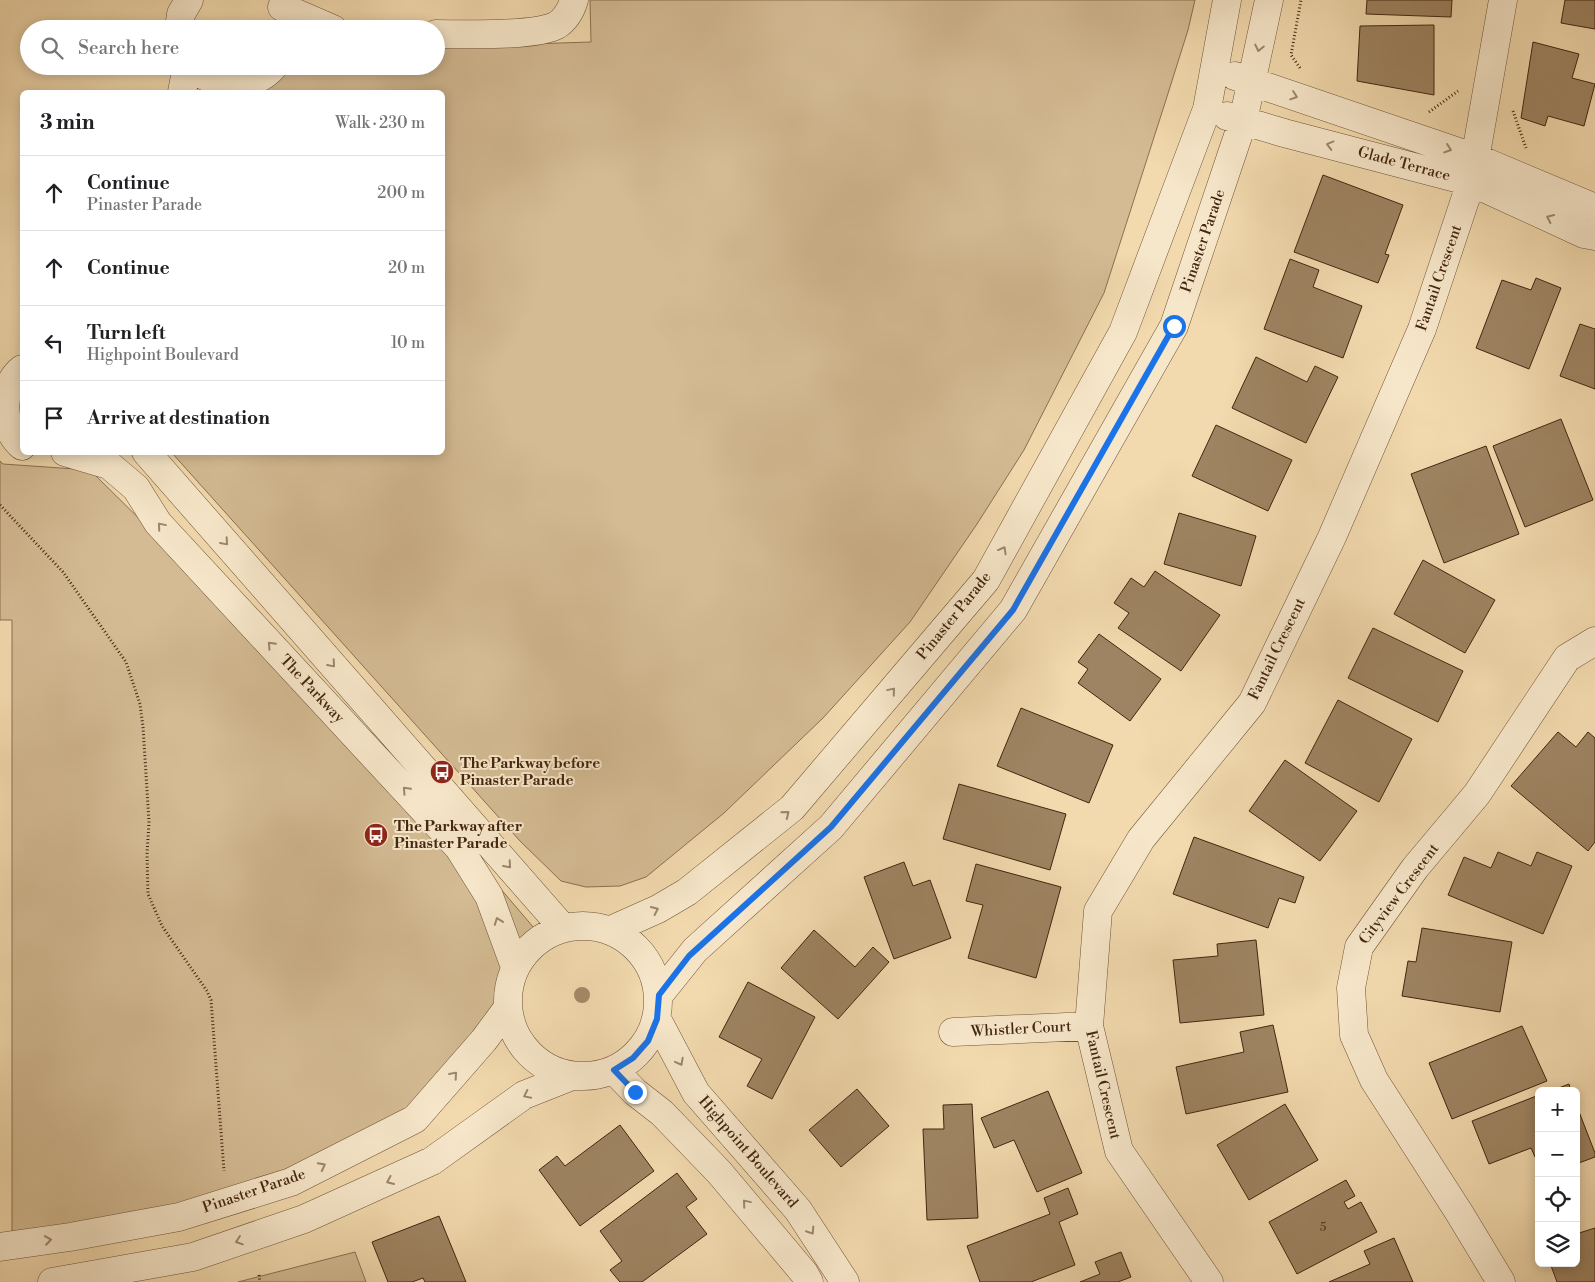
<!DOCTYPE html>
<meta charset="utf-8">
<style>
body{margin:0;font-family:"Libre Bodoni",serif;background:#f6f6f6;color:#202124}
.controls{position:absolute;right:15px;bottom:15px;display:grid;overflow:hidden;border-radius:8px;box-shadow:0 2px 12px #0003}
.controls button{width:45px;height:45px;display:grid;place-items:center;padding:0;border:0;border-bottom:1px solid #e0e0e0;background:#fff;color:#202124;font:25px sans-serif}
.stop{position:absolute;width:15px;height:15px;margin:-11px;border:4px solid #1a73e8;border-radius:50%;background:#fff}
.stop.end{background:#1a73e8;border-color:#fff;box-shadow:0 1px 5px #0008}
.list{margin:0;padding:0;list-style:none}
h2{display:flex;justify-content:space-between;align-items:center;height:65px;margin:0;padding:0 20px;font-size:21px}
h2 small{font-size:16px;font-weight:400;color:#757577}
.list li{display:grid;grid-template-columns:32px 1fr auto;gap:15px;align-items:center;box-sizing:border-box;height:75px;padding:0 20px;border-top:1px solid #e0e0e0}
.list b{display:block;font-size:19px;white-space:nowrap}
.list p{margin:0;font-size:16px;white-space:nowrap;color:#757577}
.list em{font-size:16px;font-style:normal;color:#757577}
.icon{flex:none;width:28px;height:28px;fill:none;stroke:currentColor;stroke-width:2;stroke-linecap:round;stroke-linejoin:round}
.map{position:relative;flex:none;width:1595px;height:1282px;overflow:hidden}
.search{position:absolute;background:#fff;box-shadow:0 2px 12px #0003;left:20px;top:20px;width:425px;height:55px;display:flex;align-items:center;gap:12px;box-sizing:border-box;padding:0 18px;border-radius:28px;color:#757577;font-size:19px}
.panel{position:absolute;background:#fff;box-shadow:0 2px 12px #0003;left:20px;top:90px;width:425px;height:365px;border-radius:8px}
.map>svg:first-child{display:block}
.green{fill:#d4bb93;stroke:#8c7051}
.building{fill:#9e8462;stroke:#43260f}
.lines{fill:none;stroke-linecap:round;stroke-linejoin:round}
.minor-casing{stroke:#6f5337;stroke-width:29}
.path{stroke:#43260f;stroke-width:3;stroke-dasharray:1 2.5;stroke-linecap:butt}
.minor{stroke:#f7e7ca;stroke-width:28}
.tree{fill:#a68b69}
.oneway{stroke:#9d866c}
.route{stroke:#1a73e8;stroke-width:6}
.labels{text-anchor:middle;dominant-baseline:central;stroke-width:4;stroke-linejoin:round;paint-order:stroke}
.number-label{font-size:12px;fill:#5a3e24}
.street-label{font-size:15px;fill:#43260f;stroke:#f7e7ca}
.poi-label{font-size:15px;font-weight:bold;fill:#43260f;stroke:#f7e7ca;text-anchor:start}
</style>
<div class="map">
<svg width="1595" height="1282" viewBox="0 0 1595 1282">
<rect width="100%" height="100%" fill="#f2daae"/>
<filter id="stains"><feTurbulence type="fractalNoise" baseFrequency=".004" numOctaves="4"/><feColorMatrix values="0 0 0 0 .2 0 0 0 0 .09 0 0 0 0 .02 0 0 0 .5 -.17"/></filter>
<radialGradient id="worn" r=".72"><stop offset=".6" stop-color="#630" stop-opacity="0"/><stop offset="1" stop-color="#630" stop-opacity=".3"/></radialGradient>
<path class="green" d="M590,0h605l-7,30 -23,73 -61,190 -80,157 -47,74 -67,98 -87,96 -99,95 -78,64 -26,9 -34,1 -25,-6 -41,-40 -348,-388 270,-1v-360h-201l37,-21 16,-5h142v-19l155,-5z
M0,461l3,3 87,6 340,336 110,129 -22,23 -12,50 -90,112 -136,67 -268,60v-627h-12z
M355,1252l11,30h-128z"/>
<path class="building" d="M1367,0h85l-1,17 -85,-3z
M1565,0h30v29l-34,-6z
M1434,25v70l-77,-14 3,-55z
M1533,42l46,12 -7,24 23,6 -11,42 -36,-10 -3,10 -24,-8z
M1323,175l80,30 -18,49 4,1 -11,28 -84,-31z
M1290,259l29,11 -6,17 49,19 -19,52 -79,-29z
M1536,278l25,10 -32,81 -53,-21 26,-68 29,10z
M1580,324l15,5v60l-35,-13z
M1256,357l51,25 8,-16 23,11 -32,66 -74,-35z
M1561,419l32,81 -68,27 -32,-81z
M1216,425l76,35 -24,51 -76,-35z
M1486,446l33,88 -75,29 -33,-89z
M1179,513l77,23 -15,50 -77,-22z
M1423,560l72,40 -30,53 -71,-39z
M1155,571l65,44 -39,56 -63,-43 11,-15 -15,-10 17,-25 13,9z
M1373,628l90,43 -25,51 -90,-44z
M1099,634l62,45 -31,42 -52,-38 10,-14 -10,-7z
M1338,700l74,39 -33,63 -74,-39z
M1021,708l92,37 -24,58 -92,-37z
M1558,732l18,15 12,-15 7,6v104l-7,9 -77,-65z
M1285,760l72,51 -37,50 -71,-50z
M959,784l107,30 -16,56 -107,-31z
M1194,837l110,40 -9,26 -16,-5 -11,30 -95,-34z
M1498,852l33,14 6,-14 35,14 -29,68 -95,-39 16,-38 27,11z
M904,862l9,24 17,-6 21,58 -57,21 -30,-82z
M976,864l85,23 -25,91 -68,-20 15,-53 -17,-4z
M1422,928l90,14 -12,70 -98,-16 6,-35 8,1z
M814,930l41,37 18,-20 16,15 -51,57 -57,-51z
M1256,940l8,75 -84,8 -7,-63 45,-4 -1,-12z
M748,982l67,35 -43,82 -25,-13 15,-27 -43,-22z
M1273,1025l15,67 -102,22 -10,-47 68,-15 -4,-20z
M1522,1026l25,55 -95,38 -23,-56z
M1569,1084l2,7h-20z
M857,1089l32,37 -48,41 -32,-37z
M1048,1091l34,82 -45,19 -23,-52 -20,8 -13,-30z
M1539,1095v63l-3,1 -5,-11 -42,16 -17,-43z
M972,1104l6,114 -51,2 -4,-91h21l-1,-24z
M1285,1104l33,56 -69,40 -32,-55z
M1576,1104l19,49v4l-19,7z
M620,1125l34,46 -74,55 -41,-56 18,-14 8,10z
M677,1173l20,26 -11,8 21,27 -65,48h-22l-10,-12 12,-9 -22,-30z
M1346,1180l9,16 -11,6 4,7 13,-7 16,30 -80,42 -28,-52z
M1068,1188l10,26 -19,8 16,43 -44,17h-51l-13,-36 83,-32 -6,-16z
M439,1216l27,66h-41l-2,-4 -11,4h-24l-16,-40z
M1595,1228v54h-38l-7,-19h26v-29z
M1394,1238l19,44h-84l41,-18 -6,-13z
M1121,1252l10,25 -13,5h-38l20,-8 -5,-12z"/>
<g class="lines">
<g class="minor-casing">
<path id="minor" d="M282,7l51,22
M179,29l2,-15 8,-14
M436,34c28,0 99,3 121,-9 9,-6 14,-15 17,-25
M193,66c20,23 60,25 81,0
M1235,76l241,82 119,50
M182,92l5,-26
M1227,116l57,17 187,49 113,52 11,2
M22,369c-22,17 -22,59 0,77
M65,452l44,13 27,23 22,35 301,325 30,48 26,71
M146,452l417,476
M508 1001a75 75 0 1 1 150 0a75 75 0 1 1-150 0Z
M611,930l47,-21 29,-17 105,-84 194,-228 137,-248 84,-223 20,-109
M659,995l36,-45 136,-123 182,-217 161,-284 69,-205 26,-121
M657,1019l39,74 102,117 47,72
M953,1032l136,-6
M614,1070l21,22 27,21 57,59 85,101 5,9
M0,1247l70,-10 109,-20 112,-35 124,-63 69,-79 23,-31
M52,1282l141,-25 111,-38 128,-58 92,-66 48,-19
M1209,1282l-90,-131 -30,-125 9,-115 43,-72 111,-136 80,-166 90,-208 49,-147 32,-182
M1501,1282l-41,-68 -86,-134 -20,-45 -3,-47 8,-41 56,-79 62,-74 90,-136 28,-17"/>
</g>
<path class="path" d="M1300,68l-9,-13 10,-55
M1513,111l13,37
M1429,112l29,-21
M0,505l63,67 63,90 14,42 3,23 6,95 -2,32 1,40 14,32 45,65 4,9 13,171
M259,1275l1,7"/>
<use href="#minor" class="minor"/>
</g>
<circle class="tree" cx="582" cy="995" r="8"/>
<defs><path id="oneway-chevron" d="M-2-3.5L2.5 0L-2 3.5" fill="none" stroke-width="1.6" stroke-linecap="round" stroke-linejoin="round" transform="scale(1.25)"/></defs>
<g class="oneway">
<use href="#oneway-chevron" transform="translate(1259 48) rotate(102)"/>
<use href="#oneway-chevron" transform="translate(1294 96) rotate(19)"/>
<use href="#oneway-chevron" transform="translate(1330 145) rotate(-165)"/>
<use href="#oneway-chevron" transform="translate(1448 149) rotate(19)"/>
<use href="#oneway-chevron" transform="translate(1550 218) rotate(-155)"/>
<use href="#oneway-chevron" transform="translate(161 526) rotate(-130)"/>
<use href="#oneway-chevron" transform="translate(225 542) rotate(49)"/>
<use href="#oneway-chevron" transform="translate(1003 550) rotate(-61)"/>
<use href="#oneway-chevron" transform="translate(271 645) rotate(-133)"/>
<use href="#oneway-chevron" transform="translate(332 664) rotate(49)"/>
<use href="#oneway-chevron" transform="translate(892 691) rotate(-50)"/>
<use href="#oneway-chevron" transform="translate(406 790) rotate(-133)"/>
<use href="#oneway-chevron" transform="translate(786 814) rotate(-39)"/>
<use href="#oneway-chevron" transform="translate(508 865) rotate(49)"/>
<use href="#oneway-chevron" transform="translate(655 910) rotate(-25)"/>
<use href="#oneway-chevron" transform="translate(498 921) rotate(-110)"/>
<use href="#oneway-chevron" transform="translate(680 1062) rotate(62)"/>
<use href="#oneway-chevron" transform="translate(454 1075) rotate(-49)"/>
<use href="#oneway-chevron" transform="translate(527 1095) rotate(154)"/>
<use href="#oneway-chevron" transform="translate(322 1166) rotate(-27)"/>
<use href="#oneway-chevron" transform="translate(390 1181) rotate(156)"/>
<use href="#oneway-chevron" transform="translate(746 1203) rotate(-130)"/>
<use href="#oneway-chevron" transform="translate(811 1231) rotate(57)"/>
<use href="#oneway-chevron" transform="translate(48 1240) rotate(-8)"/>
<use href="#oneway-chevron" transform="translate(239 1241) rotate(161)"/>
</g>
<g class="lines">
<path class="route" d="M635,1092l-21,-22 19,-12 15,-17 9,-22 2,-24 30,-39 142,-129 182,-217 161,-284"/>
</g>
<defs>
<g id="bus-disc" transform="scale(1.25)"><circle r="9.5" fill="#8f2418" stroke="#f7e7ca"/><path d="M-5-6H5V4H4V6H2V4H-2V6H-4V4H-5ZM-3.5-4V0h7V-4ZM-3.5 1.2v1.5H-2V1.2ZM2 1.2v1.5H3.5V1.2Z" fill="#fff"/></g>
</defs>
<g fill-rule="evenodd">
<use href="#bus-disc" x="442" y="772"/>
<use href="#bus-disc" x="376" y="835"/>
</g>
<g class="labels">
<g class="number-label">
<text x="1323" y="1227">5</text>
</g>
<g class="street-label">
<text transform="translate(1404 164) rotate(15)">Glade Terrace</text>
<text transform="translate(1203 241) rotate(-71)">Pinaster Parade</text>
<text transform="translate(1439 278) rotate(-71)">Fantail Crescent</text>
<text transform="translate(954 616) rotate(-51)">Pinaster Parade</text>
<text transform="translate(1277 649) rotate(-64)">Fantail Crescent</text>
<text transform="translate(312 689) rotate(47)">The Parkway</text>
<text transform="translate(1399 894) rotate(-53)">Cityview Crescent</text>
<text transform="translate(1021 1029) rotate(-3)">Whistler Court</text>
<text transform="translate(1103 1085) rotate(77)">Fantail Crescent</text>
<text transform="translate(748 1152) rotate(49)">Highpoint Boulevard</text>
<text transform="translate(254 1191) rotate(-19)">Pinaster Parade</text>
</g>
<g class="poi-label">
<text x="460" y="763">The Parkway before<tspan x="460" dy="17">Pinaster Parade</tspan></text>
<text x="394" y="826">The Parkway after<tspan x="394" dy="17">Pinaster Parade</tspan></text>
</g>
</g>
<rect width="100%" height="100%" filter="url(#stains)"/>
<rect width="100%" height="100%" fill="url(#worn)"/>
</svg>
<div class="controls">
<button>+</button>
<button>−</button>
<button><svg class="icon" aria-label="locate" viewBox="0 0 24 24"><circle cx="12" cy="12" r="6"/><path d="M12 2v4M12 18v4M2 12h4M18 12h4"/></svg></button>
<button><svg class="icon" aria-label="layers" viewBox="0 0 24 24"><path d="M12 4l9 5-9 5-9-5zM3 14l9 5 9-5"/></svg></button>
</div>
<div class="stop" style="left:1174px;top:326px"></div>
<div class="stop end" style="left:635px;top:1092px"></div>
<div class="search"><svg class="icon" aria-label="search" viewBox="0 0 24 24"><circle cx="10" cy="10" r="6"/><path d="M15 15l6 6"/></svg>Search here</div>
<section class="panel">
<h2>3 min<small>Walk · 230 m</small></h2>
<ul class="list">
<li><svg class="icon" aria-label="ahead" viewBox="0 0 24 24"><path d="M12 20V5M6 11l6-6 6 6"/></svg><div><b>Continue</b><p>Pinaster Parade</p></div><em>200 m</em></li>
<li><svg class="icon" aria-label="ahead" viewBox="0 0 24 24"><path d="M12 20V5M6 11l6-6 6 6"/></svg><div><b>Continue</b></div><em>20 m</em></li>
<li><svg class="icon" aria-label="left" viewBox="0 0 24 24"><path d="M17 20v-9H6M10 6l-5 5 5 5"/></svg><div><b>Turn left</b><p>Highpoint Boulevard</p></div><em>10 m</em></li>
<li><svg class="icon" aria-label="arrive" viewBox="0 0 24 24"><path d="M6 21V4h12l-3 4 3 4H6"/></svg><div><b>Arrive at destination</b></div></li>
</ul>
</section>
</div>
